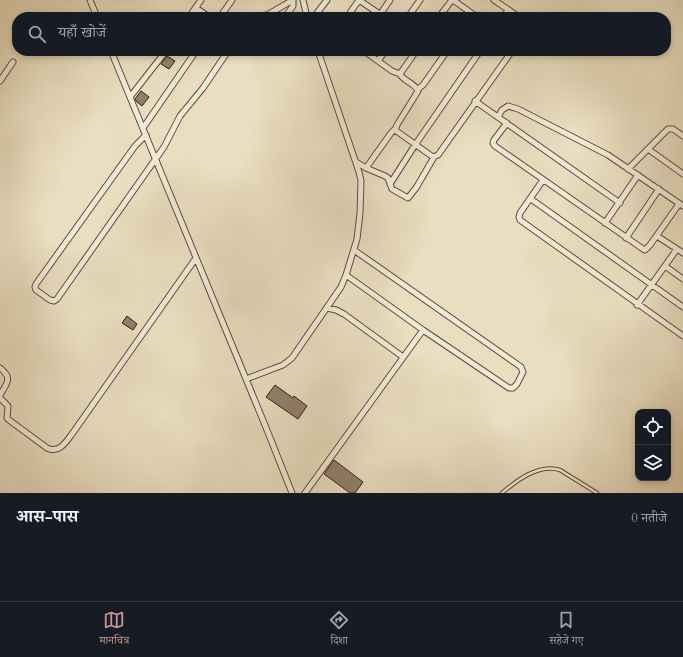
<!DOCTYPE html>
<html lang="hi">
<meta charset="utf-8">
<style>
body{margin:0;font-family:Cardo,"Noto Serif Devanagari",serif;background:#20242c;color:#f1f3f6}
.controls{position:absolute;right:12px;bottom:12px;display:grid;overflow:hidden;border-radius:8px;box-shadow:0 2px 6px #0003}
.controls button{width:36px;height:36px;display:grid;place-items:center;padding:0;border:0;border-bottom:1px solid #363941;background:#171b24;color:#f1f3f6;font:20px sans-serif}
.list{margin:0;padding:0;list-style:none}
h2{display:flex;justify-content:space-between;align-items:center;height:52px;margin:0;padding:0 16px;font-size:17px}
h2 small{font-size:13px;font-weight:400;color:#9ea1a6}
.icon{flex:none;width:22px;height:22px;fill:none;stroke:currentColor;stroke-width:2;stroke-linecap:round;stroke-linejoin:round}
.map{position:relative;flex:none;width:683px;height:493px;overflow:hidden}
.search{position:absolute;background:#171b24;box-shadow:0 2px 6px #0003;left:12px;right:12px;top:12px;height:44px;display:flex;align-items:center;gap:10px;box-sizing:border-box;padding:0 14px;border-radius:16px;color:#9ea1a6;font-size:15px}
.sheet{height:108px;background:#171b24}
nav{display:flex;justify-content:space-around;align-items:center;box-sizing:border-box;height:56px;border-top:1px solid #363941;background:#171b24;font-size:11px;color:#9ea1a6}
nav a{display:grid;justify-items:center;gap:2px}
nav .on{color:#c59692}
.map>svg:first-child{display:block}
.building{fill:#90806c;stroke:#301a12}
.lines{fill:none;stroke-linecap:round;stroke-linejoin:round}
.lane-casing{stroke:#5e4b3e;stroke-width:4.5}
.street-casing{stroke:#5e4b3e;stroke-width:7}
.lane{stroke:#f1ead6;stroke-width:2.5}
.street{stroke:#f1ead6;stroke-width:5}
</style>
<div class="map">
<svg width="683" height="493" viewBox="0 0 683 493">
<rect width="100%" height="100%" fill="#e9dec0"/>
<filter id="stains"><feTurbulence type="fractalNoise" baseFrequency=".005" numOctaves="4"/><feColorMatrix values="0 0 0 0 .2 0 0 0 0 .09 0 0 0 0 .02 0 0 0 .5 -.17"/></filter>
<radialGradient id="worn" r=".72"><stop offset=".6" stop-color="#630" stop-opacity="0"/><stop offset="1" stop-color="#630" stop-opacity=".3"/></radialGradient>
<path class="building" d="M167,56l8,5 -6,8 -8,-5z
M141,91l8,6 -7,9 -6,-5 -1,-2z
M127,316l10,8 -4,6 -11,-7z
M275,385l18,13 1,-2 13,10 -9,13 -32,-22z
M334,460l29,22 -8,11h-5l-26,-19z"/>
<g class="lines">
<g class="lane-casing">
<path id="lane" d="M502,493c14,-12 37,-30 58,-23l37,23"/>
</g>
<g class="street-casing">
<path id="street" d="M90,0l7,17
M303,0l4,17
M359,0l25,17
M453,0l24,17
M494,0l25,17
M196,8l13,9
M379,16l11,-16
M189,17l12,-17
M220,17l12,-17
M255,17l12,-2 26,-15
M285,17l8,-11v-6
M314,17l13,-17
M347,17l12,-17
M408,17l12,-17
M439,17l13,-17
M503,17l5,-7
M111,51l156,379 25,63
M259,51h1
M364,51l28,20 8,3
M416,51l-16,23c3,7 15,9 18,17l-21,34 -2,5 38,27 5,-2 74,-104
M378,61l7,-10
M0,81l13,-19
M418,89l5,-4 24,-34
M130,97l36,-46
M475,101l145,102
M498,117l4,-7 6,-4 10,3 90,46 75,51
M507,123l-13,17 -1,3 2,3 148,103 2,1 5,-5 29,-41
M143,128l53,-77
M146,135l-11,11 -99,138 -1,3 1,3 14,10 4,1 3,-2 107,-152 16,-31 23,-28 25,-37
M648,149l35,25
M356,162l10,6 19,8 3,2 4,11 16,9 8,-10 18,-31
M366,168l25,-35 4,-4
M628,169l40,-40h5l10,7
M543,180l-23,33 -1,4 1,3 163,116
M390,184l25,-39 65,-94
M531,199l152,108
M605,223l33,-48
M657,236l26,17
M626,238l33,-49
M665,266l18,13
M346,275l77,55 86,58h4l4,-4 6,-12 -2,-5 -167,-117
M637,305l40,-56
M327,308l9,2 8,4 59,43
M0,368c13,10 7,15 0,27
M246,379l37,-14 9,-7 49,-71 5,-12 11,-36 3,-26 1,-32 -2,-9 -41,-121
M0,398l8,8 -1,12 2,2 38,28c12,6 19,-6 25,-14l124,-176
M305,493l118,-163"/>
</g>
<use href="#lane" class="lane"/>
<use href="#street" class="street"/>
</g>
<rect width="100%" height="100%" filter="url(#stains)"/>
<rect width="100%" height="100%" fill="url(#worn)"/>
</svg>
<div class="controls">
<button><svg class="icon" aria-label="locate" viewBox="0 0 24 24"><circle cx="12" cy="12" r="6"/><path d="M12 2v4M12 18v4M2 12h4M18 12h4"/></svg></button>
<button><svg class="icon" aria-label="layers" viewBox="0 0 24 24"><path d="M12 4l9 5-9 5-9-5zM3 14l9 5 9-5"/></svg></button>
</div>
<div class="search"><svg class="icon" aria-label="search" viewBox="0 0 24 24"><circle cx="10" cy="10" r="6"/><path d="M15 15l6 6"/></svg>यहाँ खोजें</div>
</div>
<section class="sheet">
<h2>आस-पास<small>0 नतीजे</small></h2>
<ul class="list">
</ul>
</section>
<nav>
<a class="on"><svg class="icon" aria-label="map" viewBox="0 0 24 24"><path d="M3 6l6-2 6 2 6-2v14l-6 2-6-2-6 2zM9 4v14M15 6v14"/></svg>मानचित्र</a>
<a><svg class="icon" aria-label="directions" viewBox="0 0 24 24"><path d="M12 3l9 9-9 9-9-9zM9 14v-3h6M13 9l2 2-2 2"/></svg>दिशा</a>
<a><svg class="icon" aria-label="saved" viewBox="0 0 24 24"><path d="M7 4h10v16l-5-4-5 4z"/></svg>सहेजे गए</a>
</nav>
